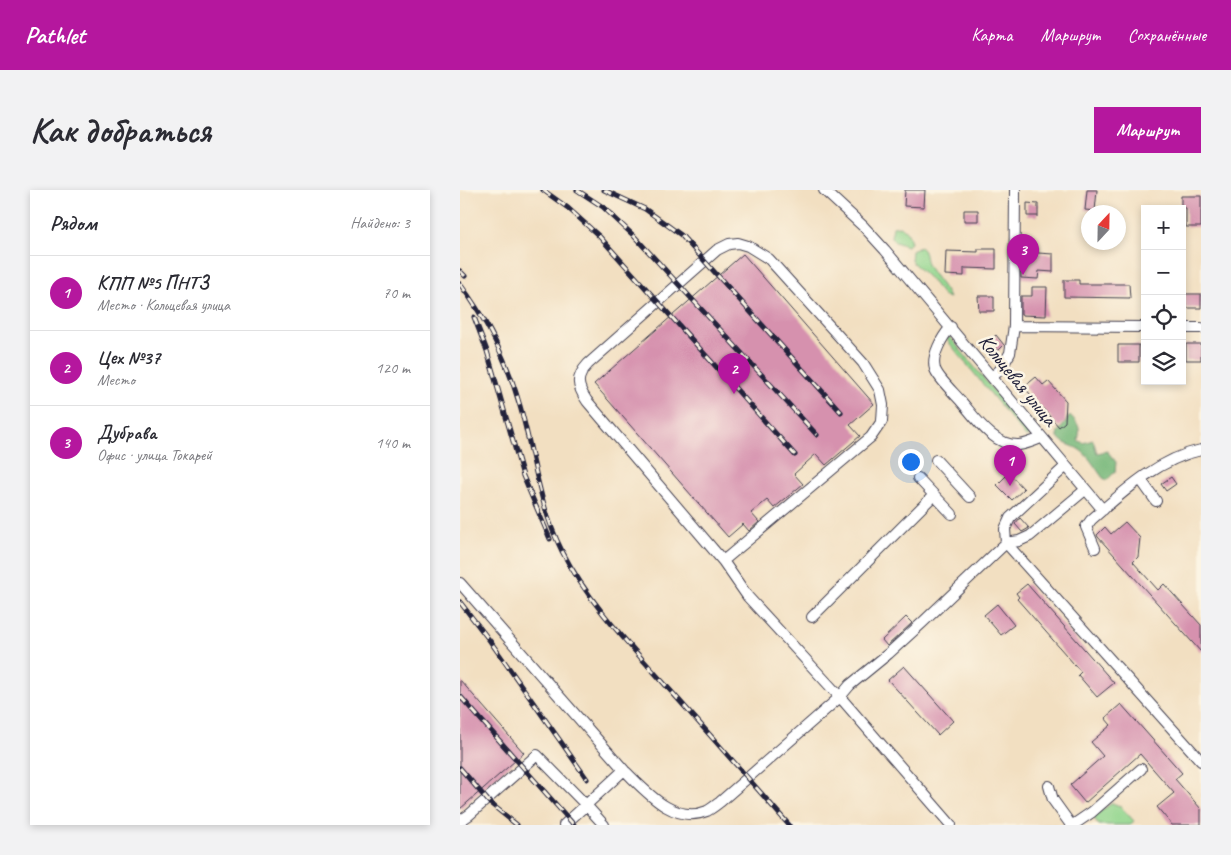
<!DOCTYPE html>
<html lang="ru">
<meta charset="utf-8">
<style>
body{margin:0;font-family:Caveat,sans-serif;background:#f2f2f3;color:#2b2b33}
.controls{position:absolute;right:15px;top:15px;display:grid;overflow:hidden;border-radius:0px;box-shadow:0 2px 8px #0003}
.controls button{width:45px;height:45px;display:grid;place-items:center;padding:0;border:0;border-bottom:1px solid #e1e1e2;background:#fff;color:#2b2b33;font:25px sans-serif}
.compass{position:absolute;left:621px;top:15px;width:45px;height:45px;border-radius:50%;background:#fff;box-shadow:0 2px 8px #0003;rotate:22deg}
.you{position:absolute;left:450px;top:271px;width:18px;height:18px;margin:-12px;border:4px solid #fff;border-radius:50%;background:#1a73e8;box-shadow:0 0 0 8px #1a73e833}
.badge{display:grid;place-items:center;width:32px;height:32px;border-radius:50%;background:#b5179e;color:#fff;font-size:16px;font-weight:700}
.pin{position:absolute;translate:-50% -41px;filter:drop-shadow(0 1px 2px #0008)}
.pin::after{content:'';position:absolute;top:26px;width:18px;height:15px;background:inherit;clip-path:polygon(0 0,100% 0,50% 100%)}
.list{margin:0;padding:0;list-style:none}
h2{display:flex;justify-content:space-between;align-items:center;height:65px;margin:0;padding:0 20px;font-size:21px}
h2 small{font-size:16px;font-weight:400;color:#7c7c81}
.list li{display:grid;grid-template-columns:32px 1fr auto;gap:15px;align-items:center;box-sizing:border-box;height:75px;padding:0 20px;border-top:1px solid #e1e1e2}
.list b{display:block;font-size:19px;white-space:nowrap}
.list p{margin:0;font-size:16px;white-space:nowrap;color:#7c7c81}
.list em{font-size:16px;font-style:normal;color:#7c7c81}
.icon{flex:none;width:28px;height:28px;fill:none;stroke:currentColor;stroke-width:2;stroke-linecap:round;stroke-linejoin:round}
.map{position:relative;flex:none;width:741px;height:635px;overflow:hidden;border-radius:0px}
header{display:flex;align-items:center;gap:30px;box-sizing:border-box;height:70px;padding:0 25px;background:#b5179e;color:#fff}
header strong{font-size:24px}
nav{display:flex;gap:28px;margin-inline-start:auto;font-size:18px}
.intro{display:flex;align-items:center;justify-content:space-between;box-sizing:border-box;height:120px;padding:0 30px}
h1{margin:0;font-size:35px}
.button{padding:12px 22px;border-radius:0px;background:#b5179e;color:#fff;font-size:18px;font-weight:700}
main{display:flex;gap:30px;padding:0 30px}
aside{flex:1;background:#fff;border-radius:0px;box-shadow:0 2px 8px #0003}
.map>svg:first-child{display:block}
.green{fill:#93d68e;stroke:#5a7c64}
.forest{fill:#76b779;stroke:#4c6c5a}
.building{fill:#d691ae}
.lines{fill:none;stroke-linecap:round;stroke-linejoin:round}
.minor-casing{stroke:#413e4f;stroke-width:12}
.minor{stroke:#fff;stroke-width:10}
.rail-casing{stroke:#22223b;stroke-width:5}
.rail{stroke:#fcf5e5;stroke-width:3;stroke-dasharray:9;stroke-linecap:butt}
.labels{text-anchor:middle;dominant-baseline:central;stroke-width:5;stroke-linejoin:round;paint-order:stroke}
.street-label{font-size:21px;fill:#22223b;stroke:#fcf5e5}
</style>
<header>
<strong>Pathlet</strong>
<nav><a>Карта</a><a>Маршрут</a><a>Сохранённые</a></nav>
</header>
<div class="intro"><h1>Как добраться</h1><a class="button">Маршрут</a></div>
<main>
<aside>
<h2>Рядом<small>Найдено: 3</small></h2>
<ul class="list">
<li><span class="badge">1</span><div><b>КПП №5 ПНТЗ</b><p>Место · Кольцевая улица</p></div><em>70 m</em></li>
<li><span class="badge">2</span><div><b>Цех №37</b><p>Место</p></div><em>120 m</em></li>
<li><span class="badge">3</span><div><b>Дубрава</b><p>Офис · улица Токарей</p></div><em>140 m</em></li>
</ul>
</aside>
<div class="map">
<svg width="741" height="635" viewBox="0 0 741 635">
<rect width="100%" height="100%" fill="#fcf5e5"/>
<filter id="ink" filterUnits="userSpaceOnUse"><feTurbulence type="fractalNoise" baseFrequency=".02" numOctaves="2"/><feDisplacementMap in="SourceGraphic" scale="10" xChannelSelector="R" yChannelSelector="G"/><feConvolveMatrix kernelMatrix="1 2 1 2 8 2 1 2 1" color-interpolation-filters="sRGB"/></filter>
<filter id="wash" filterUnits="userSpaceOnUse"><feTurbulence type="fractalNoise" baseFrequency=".0096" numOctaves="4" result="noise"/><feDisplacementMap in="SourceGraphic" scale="20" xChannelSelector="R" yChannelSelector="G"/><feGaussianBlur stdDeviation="1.12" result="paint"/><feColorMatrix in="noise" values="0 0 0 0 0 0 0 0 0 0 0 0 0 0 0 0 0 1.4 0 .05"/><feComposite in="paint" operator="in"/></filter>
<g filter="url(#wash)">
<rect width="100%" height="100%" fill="#f2dfc1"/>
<path class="green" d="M439,36c8,3 10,9 12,17l-4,3 -12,-4 -4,-5 2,-10z
M460,57c7,5 4,12 8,19 6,11 16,20 21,32l-5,-2 -14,-17 -19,-18 1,-10z
M489,146l81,99 -4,2 -79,-97z
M652,613l8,3 14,15 -4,4h-31l-6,-8z"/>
<path class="forest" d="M611,226c8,8 10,13 7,24l5,3 10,-3 4,13 10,-2 9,11 -1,10 -8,8 -4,-2c-7,-9 -14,-22 -23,-28 -9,-6 -18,-5 -23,-15 3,-8 9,-10 11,-18z"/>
<g id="blocks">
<path class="building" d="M445,0h20l-1,17 -20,-1z
M627,0h10l-2,21 -10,-1z
M721,6h20v31h-15v-19l-5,-1z
M567,13l11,1v12h-11z
M504,20h14v11h-14z
M561,58h17v5l15,1v18l-14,-1 -1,8 -17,-1z
M518,59h18v20l-32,-1v8l-19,-1 1,-24 32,1z
M283,64l131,150 -24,21 10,11 -34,29 -10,-11 -22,20 9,10 -29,24 -7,-8 -16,13 8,9 -10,9 -6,-7 -15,13 -134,-153z
M604,90h15v4h50l1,14 -66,-1z
M572,97h15l-1,29 -25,-1v-19h11z
M725,104h16v14h-15z
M518,106h16v15h-15z
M536,145l8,10 -6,6 -9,-10z
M726,154h15v16h-15z
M658,155h21v17h-21z
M576,187l7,8 5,-4 18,20 -1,21 -6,5 -35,-40z
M549,283l15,16 -12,11 -15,-15z
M711,287l5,7 -10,7 -5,-7z
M560,328l9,10 -7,4 -7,-8z
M665,332l15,16 -2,19 -5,5 25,28 6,-6 37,41v27l-103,-115 -1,-2 8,-8 6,7z
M567,394l87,99 -17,14 -19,-22 3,-3 -64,-73 2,-2 -3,-4z
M537,414l17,21 -13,10 -17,-20z
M446,427l6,6 -25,23 -5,-6z
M444,476l49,55 -15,14 -50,-55z
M0,490l64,73 -64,56z
M661,514l61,69 -7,6 26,30v16h-29l-15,-18 17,-14 -34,-39 -55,49 -15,-18 33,-29 -12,-14 20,-17 -6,-7z"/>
</g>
</g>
<g filter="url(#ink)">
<use href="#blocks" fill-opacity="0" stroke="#413e4f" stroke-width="1"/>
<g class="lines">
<g class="minor-casing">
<path id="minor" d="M364,0l40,37 21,23 218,260
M554,136l131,1
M491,137c-9,10 -20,29 -16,42 3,9 18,23 25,31 15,17 33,46 59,45 8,-1 15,-4 22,-7
M722,138h19
M532,187l9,-8 9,-16 4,-27 1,-136
M476,270l34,37
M605,277l-55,51 -5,11 1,14 195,218
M458,288l34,36
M681,290l15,21
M635,358l-9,-21 5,-7c32,-28 67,-61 110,-70
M263,371l-136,-160c-10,-15 -12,-23 1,-37l129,-114 12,-6 9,-1 10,3 21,13 94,104 17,27 3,15 -1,16 -11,16 -148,124 25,36 92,100 111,128
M0,393l164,187c21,20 49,55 83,41 4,-2 9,-6 13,-9l120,-105 10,-12 38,-31 34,-31 84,-80 13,-2 11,-5 55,-46
M352,427l122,-122
M589,596l4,14 18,25
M0,631l9,-6 68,-60 49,50 -22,20
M144,635l-18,-20 38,-35
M613,635l19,-13 49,-43"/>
</g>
<use href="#minor" class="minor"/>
<g class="rail-casing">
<path id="rail" d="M83,0l25,18 31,28 196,219
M117,0l26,17 31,29 183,199
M144,0l41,19 36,26 160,177
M0,81l5,5
M0,94c27,36 48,79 60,122 14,49 19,100 42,145 25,49 63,89 99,129 43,48 86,97 128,145
M14,127l13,34 36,125 27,63
M0,412l30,39 97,138
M0,506l114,129
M0,578l30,35 27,22"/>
</g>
<use href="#rail" class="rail"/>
</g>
</g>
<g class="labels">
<g class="street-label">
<text transform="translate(558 190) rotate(51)">Кольцевая улица</text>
</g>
</g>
</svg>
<div class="controls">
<button>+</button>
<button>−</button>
<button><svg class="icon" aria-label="locate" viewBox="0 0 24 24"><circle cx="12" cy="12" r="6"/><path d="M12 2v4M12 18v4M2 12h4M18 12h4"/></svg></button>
<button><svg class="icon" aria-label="layers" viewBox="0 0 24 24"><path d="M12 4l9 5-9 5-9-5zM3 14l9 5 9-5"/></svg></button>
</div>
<svg class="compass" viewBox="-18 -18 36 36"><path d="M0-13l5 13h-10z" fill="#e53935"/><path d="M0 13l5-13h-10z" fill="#7c7c81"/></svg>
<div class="you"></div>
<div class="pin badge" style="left:550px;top:296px">1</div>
<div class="pin badge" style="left:274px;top:204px">2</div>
<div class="pin badge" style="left:563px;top:85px">3</div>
</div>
</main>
